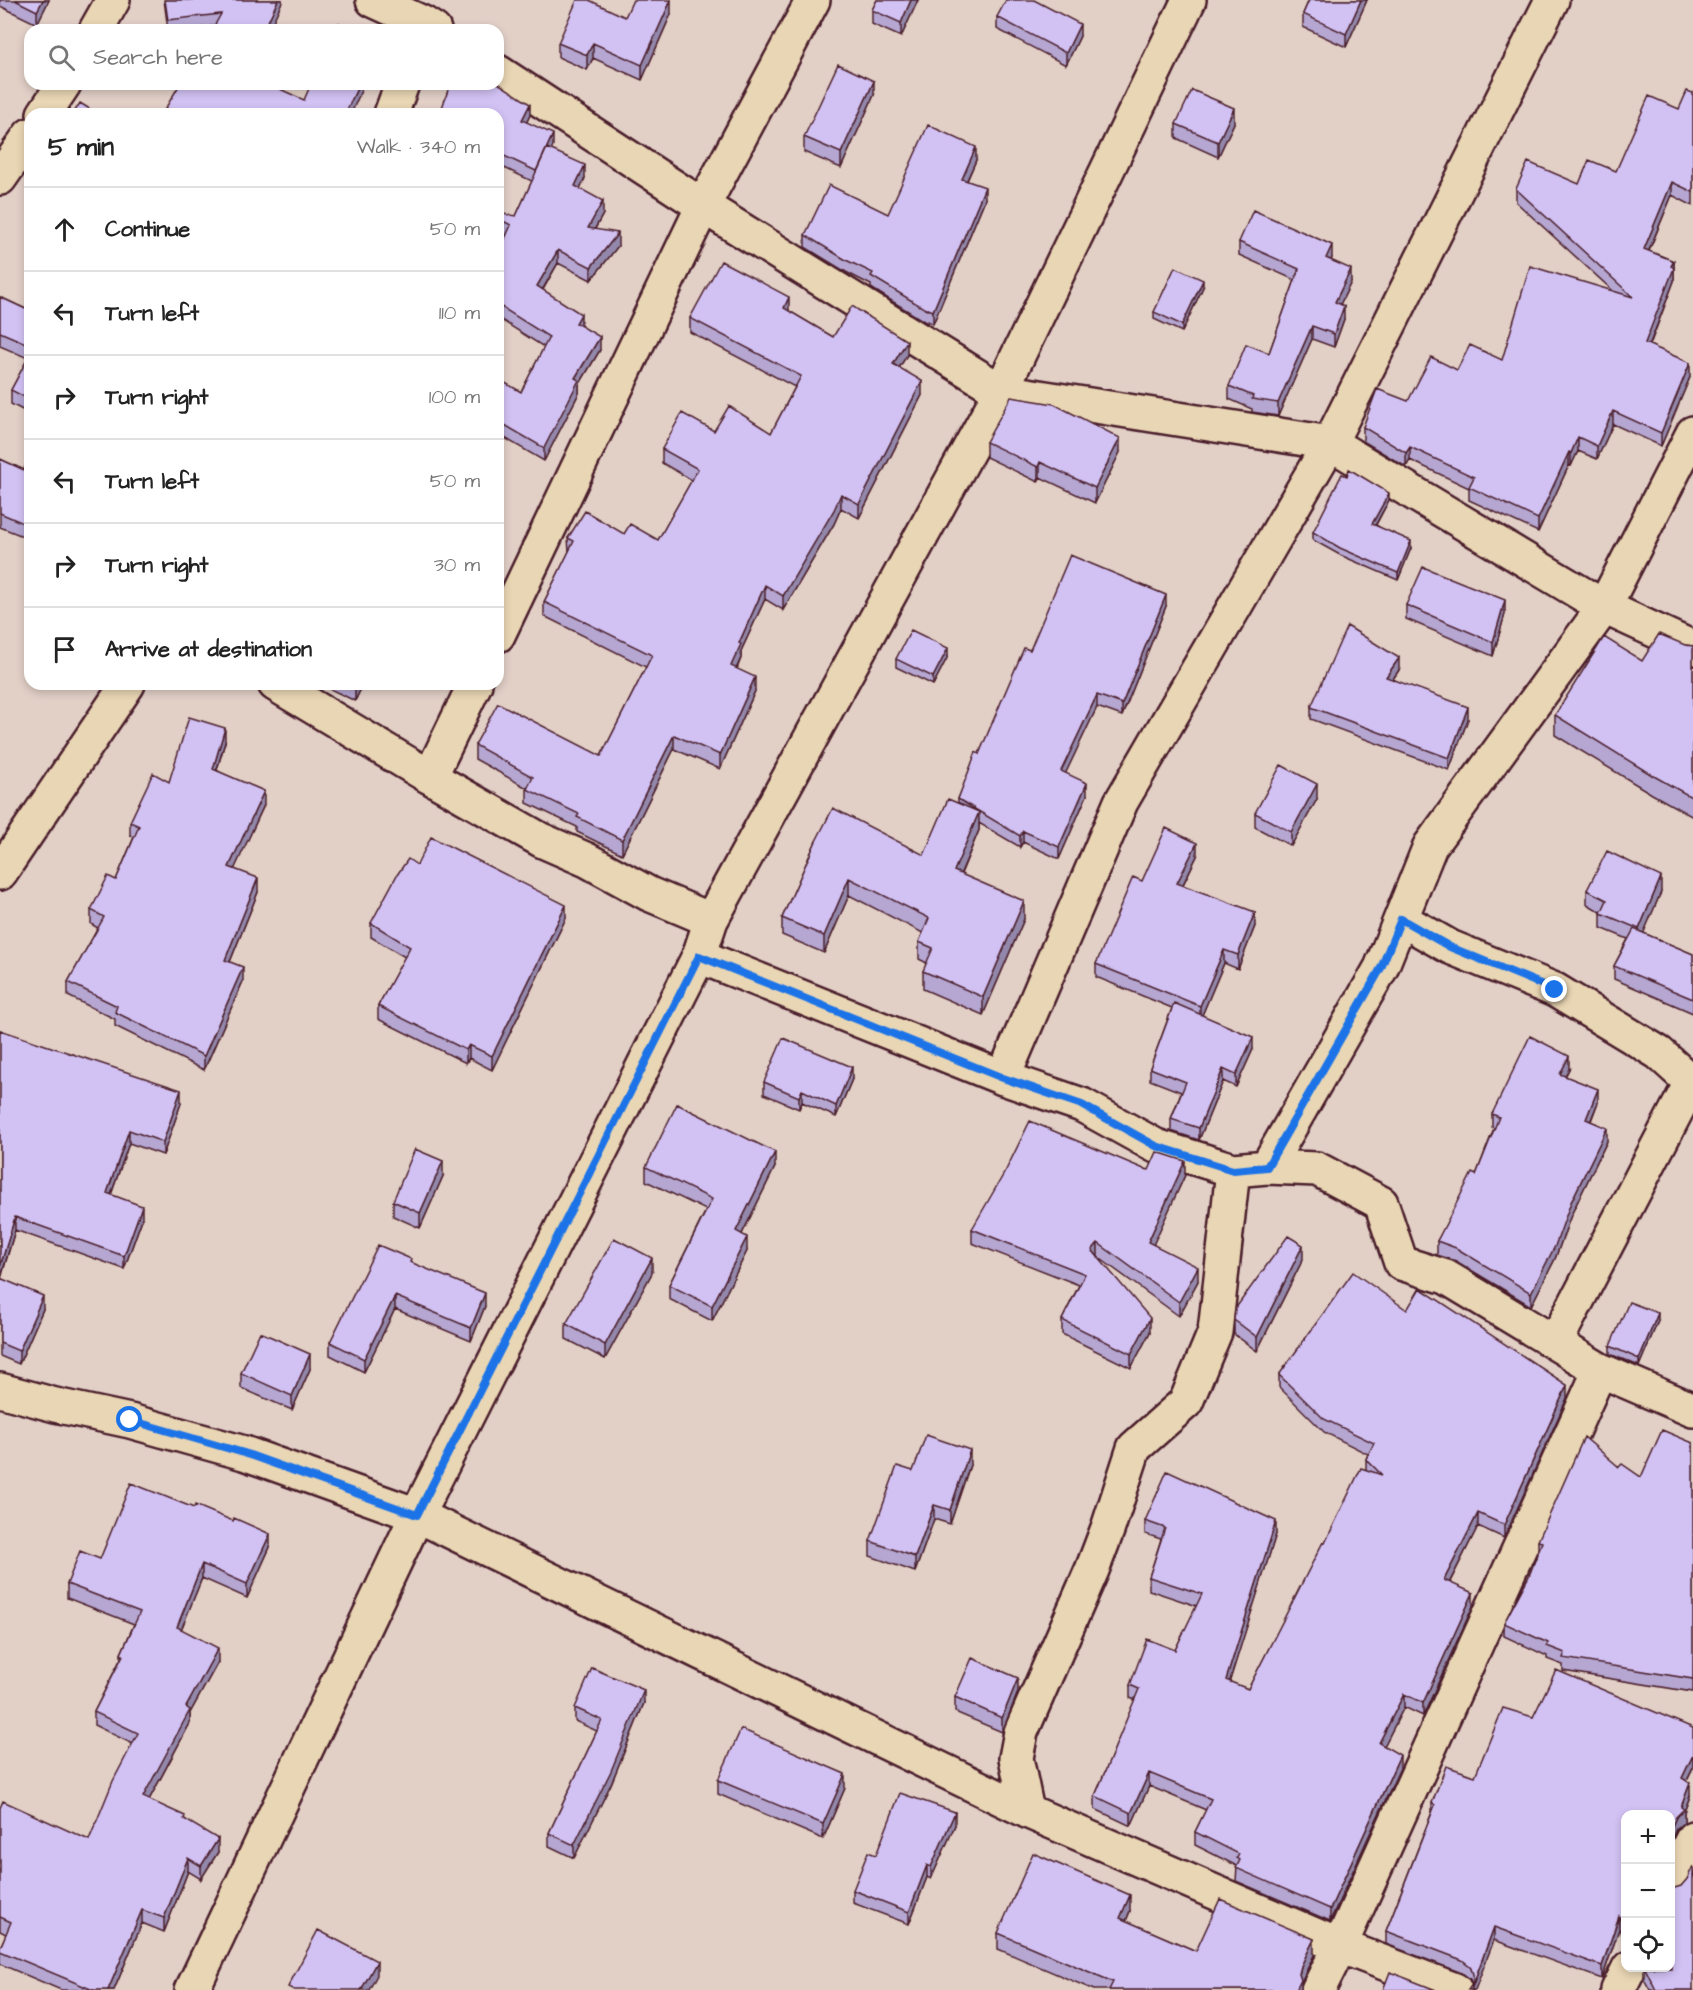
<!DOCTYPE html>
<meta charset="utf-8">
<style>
body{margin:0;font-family:"Architects Daughter",sans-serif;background:#f2f2f2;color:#222}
.controls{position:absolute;right:18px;bottom:18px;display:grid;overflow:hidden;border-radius:12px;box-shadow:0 3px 9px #0003}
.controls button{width:54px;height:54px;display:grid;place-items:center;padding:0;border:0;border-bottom:2px solid #e0e0e0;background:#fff;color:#222;font:30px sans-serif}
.stop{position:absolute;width:18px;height:18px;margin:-14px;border:4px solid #1a73e8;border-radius:50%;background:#fff}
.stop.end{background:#1a73e8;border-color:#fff;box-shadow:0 2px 6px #0008}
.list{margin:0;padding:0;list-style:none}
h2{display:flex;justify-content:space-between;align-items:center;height:78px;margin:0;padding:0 24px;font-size:26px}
h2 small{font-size:20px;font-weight:400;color:#767676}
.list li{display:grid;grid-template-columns:39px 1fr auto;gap:18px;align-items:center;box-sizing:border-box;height:84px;padding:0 24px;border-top:2px solid #e0e0e0}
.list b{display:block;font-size:22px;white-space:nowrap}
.list em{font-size:20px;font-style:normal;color:#767676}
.icon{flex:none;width:33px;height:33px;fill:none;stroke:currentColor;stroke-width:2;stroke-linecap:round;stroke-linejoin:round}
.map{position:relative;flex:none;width:1693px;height:1990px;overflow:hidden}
.search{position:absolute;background:#fff;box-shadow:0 3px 9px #0003;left:24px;top:24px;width:480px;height:66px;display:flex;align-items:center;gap:15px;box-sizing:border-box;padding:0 21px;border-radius:18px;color:#767676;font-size:22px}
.panel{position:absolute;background:#fff;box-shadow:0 3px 9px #0003;left:24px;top:108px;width:480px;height:582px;border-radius:18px}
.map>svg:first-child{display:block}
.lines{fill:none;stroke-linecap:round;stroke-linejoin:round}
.minor-casing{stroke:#4a1f2b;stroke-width:38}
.minor{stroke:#e9d6b4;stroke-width:33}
.wall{fill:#b5a7d2;stroke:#4a1f2b;stroke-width:1.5}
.shaded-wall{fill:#9388ab;stroke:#4a1f2b;stroke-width:1.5}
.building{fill:#d2c2f4;stroke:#4a1f2b;stroke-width:1.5}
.route{stroke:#1a73e8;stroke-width:8}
</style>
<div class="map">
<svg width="1693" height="1990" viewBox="0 0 1693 1990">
<rect width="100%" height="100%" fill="#e2d0c7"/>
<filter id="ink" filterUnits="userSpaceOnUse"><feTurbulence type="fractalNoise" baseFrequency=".0167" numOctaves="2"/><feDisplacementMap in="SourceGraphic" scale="12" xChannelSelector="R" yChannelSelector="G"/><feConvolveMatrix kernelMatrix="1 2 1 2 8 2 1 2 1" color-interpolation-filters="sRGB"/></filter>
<g filter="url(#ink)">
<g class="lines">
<g class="minor-casing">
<path id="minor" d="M373,0l50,23 11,7
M96,30l17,-30
M498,72l205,134 298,185 329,52 274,164 89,41
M44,114l20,-30
M391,114l11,-30
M0,178l30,-43
M498,635l205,-429 110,-206
M275,684l155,93 111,63 46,20 62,34 62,26
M430,777l45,-93
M0,873l128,-189
M1401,919l49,28 105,43 104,63 32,29
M699,956l304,122 79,27 74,41 77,24 34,-3 50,2 64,34 20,60 45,14 154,93 93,40
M1003,1078l118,-276 209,-359 222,-443
M1267,1167l114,-199 49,-122 174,-239 89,-174
M1555,1343l138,-264
M0,1390l55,15 75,16 114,32 173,62 610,296 313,135 115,44
M1027,1811l-11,-53 5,-26 71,-162 16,-42 26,-80 52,-46 29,-70 18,-162
M1670,1883l23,-45
M192,1990l225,-475 282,-559 12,-36 290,-529 188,-391
M1318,1990l22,-44 260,-576
M1618,1990l11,-22"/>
</g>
<use href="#minor" class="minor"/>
</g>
<path class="wall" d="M0,0h49l-12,24 -37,-18z
M164,0h118v2l-68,24 -31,4h-15z
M877,0h41l-17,37 -29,-13v-14z
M1309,0h58l-21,47 -43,-20v-13z
M671,14l-29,66 -49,-22 -6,12 -29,-13v-14l67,-26z
M997,17l83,19 -14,29 -69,-36z
M1693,93v113l-21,-11 -23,56 25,10v20l-24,64 40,32 -29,69 -48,-22 -16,35 -19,-8 -7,15 -2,-1 -31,67 -69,-32v-12l-59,-28 -4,7 -43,-26v-14l45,-26 49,-31 45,-10 110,-70 -96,-88v-13l63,-5 37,-13 63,-62z
M874,95l-33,73 -37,-16v-15z
M498,114l32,1 -4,8 27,23 -2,4 34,28 -5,11 23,25 -8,15 23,17 -27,34 -33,-17 -15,27 38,36 19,24 -21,35v8l-35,68 -46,-27v-55l23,13 23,-45 -46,-29v-64l9,-18 -6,-3v-13l15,-4 16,-35 -34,-16z
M1234,123l-16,34 -42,-19v-14z
M976,160l-9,21 18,18 -52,125 -5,-3 -1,2 -56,-35v-3l-25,-13 -41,-25v-12l83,-21z
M1239,242l93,16 -1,2 20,22 -11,22 4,15 -10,28 -22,-8 -34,77 -26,-4v-3l-23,-10v-13l40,-33 26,-73 -56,-25z
M1203,287l-21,45 -28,-13v-7z
M0,297l30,14v103l-19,-10v-14l17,-32 -28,-12z
M789,311l44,26 74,18 -8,13 23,27 -63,123 -18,-10 -7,16 -51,86 -18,-11 -24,52v7l-4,11 18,22 -35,78 -46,-20 -52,105 -45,-22v-5l-50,-24v-15l-52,-29v-14l126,11 45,-89 -102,-51v-14l25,-50 -1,-14 56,-4 34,6 34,-60 -30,-17v-14l52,-18 57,2 24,-46 -105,-55v-14z
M986,442l134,10 -25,51 -55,-26 -2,5 -52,-25z
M30,455v84l-30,-12v-68l24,11z
M1389,500l-13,25 35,23 -13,32 -58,-25 -27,-15v-8z
M1406,605l99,9 -12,42 -87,-37z
M1166,606l-44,110 -25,-9 -32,66 22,22 -28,64 -36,-17 -3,5 -41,-24v7l-18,44 63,45 -41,96 -60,-26v-18l4,-8 -8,-4v-17l4,-9 -74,-38 -25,58 -42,-18v-17l34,-77 108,14 34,-52v-4l21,-45 51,-104z
M1685,645l8,1v171l-41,-23 -97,-59v-20l87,-54z
M948,656l-15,29 -37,-18v-8z
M1399,670l-6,9 75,40 -19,51 -138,-51v-12z
M320,684h43l-8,17z
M225,742l-8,28 47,35 -30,64 24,23 -28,70 13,19 -39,89 -89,-44v-7l-47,-23v-14l30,-54 -7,-4v-14l25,-30 18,-43 -4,-2v-13l39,-40z
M1317,799l-26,47 -36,-19v-14z
M1197,856l-14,29 72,41 -17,43 -14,-6 -22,52 51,34 -17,38 -13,-6 -24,59 -28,-9v-12l10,-27 -31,-12v-12l22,-60 -76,-31v-13l46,-83z
M417,865l149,53 -74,152 -23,-12 -3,5 -88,-44v-13l27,-49 -34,-20v-14z
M1587,890l74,2 -18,41 50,21v59l-79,-34v-13l14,-27 -27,-11v-16l-14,-8z
M0,1030l181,73 -18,52 -34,-12 -18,52 31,24 -18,50 -109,-39 -14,49 42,30 -24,55 -19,-8z
M1569,1069l-4,7 33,26 -7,19 16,20 -36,74 -16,44 -24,47 -75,-45 -19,-6v-14l39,-66 18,-47 -2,-1v-13z
M852,1079l-16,38 -34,-15 -3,7 -35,-15v-12z
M646,1167h129l-33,67 5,17 -35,70 -43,-22v-14l37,-75 -60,-29z
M1144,1169l41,6 -32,69 45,37 -19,35 -81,-59 52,75 -19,36 -69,-34v-14l17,-35 -107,-42v-14z
M443,1176l-23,52 -27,-12v-15z
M1303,1259l-46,92 -23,-17v-14z
M411,1262l74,44 -14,35 -76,-32 -31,63 -34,-17v-13z
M652,1273l-47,86 -39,-20v-15z
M1407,1310l160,88 -63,140 -26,-12 -28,56 23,24 -50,110 -19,-9 -20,39 16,22 -70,153 -94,-40 1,-15 -42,-21v-13l11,-22 -57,-24 -18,40 -36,-17v-13l40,-96 -5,-2v-13l45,-35 22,-44 -48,-16v-13l12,-38 -16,-5v-13l131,13 -47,148 19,7 77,-146 41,-73v-11l2,-5 -44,-22 -45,-45v-12z
M1658,1321l-19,45 -29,-12v-8z
M310,1369l-18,41 -51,-22v-15z
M1693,1443v249l-130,-21v-6l-16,-6v-3l-43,-20v-13l25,-47 9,-23v-12l81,-74 22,10z
M970,1465l-20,59 -16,-5 -19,53 -45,-16v-15l43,-70z
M270,1547l-23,51 -45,-20 -21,51 37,33 -28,51v10l-41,77 36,19 33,33 -17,27 -13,-8 -24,61 -22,-9 -28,67h-53l-61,-26v-16l6,-14 -6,-3v-123l89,32 44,-96 -39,-19v-13l27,-54v-4l13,-30 -67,-26v-14l33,-25z
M1018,1692l-16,40 -47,-20v-15z
M644,1703l-33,81 -37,74 -25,-12v-13l48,-102 -22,-10v-13z
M1533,1717l160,11v40l-6,13 3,15 -6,16v10l-8,7 -5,12v-26h-45v126l-7,-12 -17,50 -108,-39 -22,44 -2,-5 -8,-6 -76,-29v-13l46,-119v-9l43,-27z
M718,1780l127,8 -22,51 -105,-45z
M955,1825l-24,54 -4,-2 -18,47 -56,-21v-13l23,-35z
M1130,1911l-4,10 70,30 118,4 -13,27v8h-207l-96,-41v-16z
M1644,1968h27l22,22h-43l-6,-11z"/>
<path class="shaded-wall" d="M43,0h6l-12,24v-13z
M278,0h4v2l-13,28h-5z
M671,0v14l-29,66v-15z
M911,0h7l-17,37v-14z
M1361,0h6l-21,47v-13z
M1080,24v12l-14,29v-12z
M593,43v15l-6,12v-15z
M874,81v14l-33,73v-15z
M359,84h5l-13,30h-6z
M530,104v11l-8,17v-12z
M1234,108v15l-16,34v-15z
M553,134v12l-17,37v-12z
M976,147v13l-14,31v-12z
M585,165v13l-10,21v-13z
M1672,182v13l-28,67v-13z
M985,187v12l-52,125v-13z
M603,201v13l-15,27v-13z
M618,233v13l-27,34v-13z
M1332,245v13l-6,13v-13z
M558,250v13l-21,36v-13z
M1674,261v20l-29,75v-13l26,-77z
M1351,269v13l-16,33v-13z
M1203,280v7l-21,45v-7z
M789,297v15l-5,-4z
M1344,306v13l-10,28v-13z
M581,314v13l-5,-4z
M1312,326v13l-34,77v-13z
M600,337v13l-21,35v8l-35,68v-13l31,-70z
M907,341v14l-14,23v-14z
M1690,363v14l-29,69v-13z
M922,381v14l-63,123v-14z
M1613,411v13l-16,35v-13z
M1578,437v14l-7,15v-13z
M1120,438v14l-25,51v-15z
M1410,447v13l-4,7v-14z
M1569,452v13l-31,67v-13z
M1040,462v15l-2,5v-15z
M1389,493v7l-17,31v-7z
M841,494v14l-7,16 -51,86v-14z
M1411,541v7l-13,32v-7z
M765,585v14l-24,52v7l-10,22v-14l8,-23z
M1166,595v11l-44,110v-12z
M1505,600v14l-12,42v-14z
M948,648v8l-15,29v-8z
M1399,658v12l-13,19v-12z
M755,677v14l-35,78v-14z
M357,684h6l-8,17v-13z
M1097,695v12l-36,76v-12z
M1468,707v12l-19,51v-12z
M225,728v14l-12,40v-13z
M674,735v14l-52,105v-14z
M1087,783v12l-28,64v-12z
M1317,784v15l-26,47v-14z
M264,791v14l-35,76v-14z
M979,812v18l-25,59v-18z
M1023,831v11l-3,5v-11z
M1197,843v13l-20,40v-13z
M1661,877v15l-22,52v-15z
M258,878v14l-33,82v-14z
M849,878v17l-25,58v-17z
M1024,901v18l-41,96v-18z
M566,905v13l-74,152v-14z
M1255,912v14l-17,43v-14z
M1224,950v13l-24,57v-14z
M243,967v14l-39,89v-14z
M1253,1037v12l-17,38v-12z
M469,1045v13l-3,5v-13z
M1569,1056v13l-9,18v-13z
M852,1067v12l-16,38v-11z
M1223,1069v12l-24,59v-12z
M1598,1089v13l-12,30v-13z
M181,1090v13l-18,52v-13z
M802,1090v12l-3,7v-12z
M1607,1128v13l-36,74 -16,44 -24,47v-13l40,-91z
M129,1130v13l-22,63v-13z
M775,1152v15l-39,79v-15z
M443,1161v15l-23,52v-15z
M1185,1161v14l-37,81v-14z
M142,1206v13l-18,50v-13z
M15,1217v13l-15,50v-13z
M747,1237v14l-35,70v-15z
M1098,1243v14l-6,-7z
M1303,1245v14l-46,92v-14z
M652,1258v15l-47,86v-14z
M1198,1267v14l-19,35v-14z
M485,1293v13l-14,35v-13z
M43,1296v13l-24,55v-13z
M395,1296v13l-31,63v-13z
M1658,1313v8l-19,45v-7z
M1150,1318v14l-19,36v-14z
M310,1354v15l-18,41v-14z
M1567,1385v13l-63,140v-13z
M970,1450v15l-20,59v-14z
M934,1505v14l-19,53v-15z
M1478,1513v13l-34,67v-13z
M1276,1521v13l-50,159v-13z
M270,1534v13l-23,51v-14z
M202,1564v14l-25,62v-13z
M1473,1593v13l-50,110v-13z
M218,1648v14l-28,51v10l-47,88v-14l43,-90z
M1018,1678v14l-16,40v-14z
M644,1690v13l-33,81 -37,74v-13z
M1404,1694v13l-25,49v-13z
M1400,1755v13l-70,153v-12z
M1693,1755v13l-11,23v-13z
M1149,1773v13l-18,40v-13z
M845,1774v14l-22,51v-15z
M1690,1783v13l-6,16v10l-8,7 -5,12v-13l10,-21z
M955,1812v13l-24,54v-12z
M218,1839v13l-17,27v-13z
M188,1858v13l-24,61v-14z
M927,1865v12l-18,47v-12z
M1130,1895v16l-10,24v-17z
M142,1910v13l-28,67h-6z
M1619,1916v13l-17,50v-13z
M1494,1927v13l-19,50h-4z
M1314,1939v16l-13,27v8h-5l5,-24z
M377,1961v14l-8,15h-8z"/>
<path class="building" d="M15,0h28l-6,11z
M165,0h113l-14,30h-52l9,-16 -53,6z
M577,0h12l36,17 8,-17h38l-29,65 -49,-22 -6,12 -29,-12z
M877,0h34l-10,23 -29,-13z
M1006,0h28l46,24 -14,29 -69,-36z
M1309,0h52l-15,34 -43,-20z
M339,23l16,7h-19z
M838,64l36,17 -33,72 -37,-16z
M498,83l32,21 -8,16 31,14 -17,37 -38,-18v-39h-58l10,-30z
M180,84h89l35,16 7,-16h48l-14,30h-183z
M1192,90l42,18 -16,34 -42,-18z
M1687,91l6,2v99l-21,-10 -28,67 30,12 -3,5 3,2 -29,75 45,20 -29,70 -48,-22 -16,35 -19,-9 -7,16 -2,-1 -31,67 -69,-32 5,-10 -64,-30 -4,6 -43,-26 14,-38 31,12 23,-44 26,13 13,-25 32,15 28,-94 103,31 -117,-108 12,-27 51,22 10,-24 27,11 33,-75 30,13z
M80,103l18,11h-25z
M928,125l48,22 -14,32 23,8 -52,124 -5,-2 -1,1 -56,-34 2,-3 -27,-13 -41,-25 24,-50 59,29z
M547,148l38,17 -10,21 28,15 -15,27 30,5 -27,34 -33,-17 -21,36 44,28 -5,9 24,14 -25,41 4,2 -35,68 -46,-27v-42l23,13 28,-55 -51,-32v-51l13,-29 -10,-5 2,-6 13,2z
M1253,210l79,35 -6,13 25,11 -16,33 9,4 -10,28 -22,-8 -34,77 -26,-4 1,-3 -24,-10 17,-42 23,9 30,-84 -60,-27z
M721,261l68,36 -5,11 49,29 19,-31 55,35 -14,23 29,17 -63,123 -18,-10 -7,16 -51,86 -18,-11 -26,58 2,1 -10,22 24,11 -35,78 -46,-20 -52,105 -45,-23 2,-3 -52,-25 6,-12 -58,-32 23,-42 103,53 51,-101 -108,-53 30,-61 -6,-3 17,-27 39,23 6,-10 28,16 40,-71 -36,-20 20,-36 32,18 15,-25 42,27 30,-57 -111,-58z
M1175,267l28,13 -21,45 -28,-13z
M0,297l30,14v34l-30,-13z
M30,354v46l-19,-10z
M1011,397l43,7 66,34 -25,50 -55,-26 -2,5 -52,-25z
M30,455v71l-30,-13v-54l24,11z
M1349,469l40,24 -17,31 39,17 -13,32 -58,-25 -27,-16 29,-58 5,2z
M1070,555l96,40 -44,109 -25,-9 -36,76 26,12 -28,64 -36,-16 -3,5 -62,-37 18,-47 3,2 45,-106 6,2z
M1423,567l82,33 -12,42 -87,-37z
M1347,626l52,32 -13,19 82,30 -19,51 -138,-51z
M911,630l37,18 -15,29 -37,-18z
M1659,634l26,11 8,1v152l-41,-23 -97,-60 49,-78 38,24z
M346,684h11l-2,4z
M189,717l36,11 -12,41 51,22 -35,76 29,11 -33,82 18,7 -39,89 -89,-44 2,-6 -49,-24 36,-65 -13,-7 17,-34 8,4 23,-54 -9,-4 23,-49 16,9z
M1281,765l36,19 -26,48 -36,-19z
M948,799l31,13 -25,59 70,30 -41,96 -60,-26 10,-23 -14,-6 10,-24 -80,-40 -25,58 -42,-18 34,-77 17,-33 91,47z
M1166,828l31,15 -20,40 78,29 -17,43 -14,-5 -24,56 -104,-42 37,-87 9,4z
M431,837l135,68 -74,151 -23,-11 -3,5 -88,-44 32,-59 -39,-24 26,-48 11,-16 9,6z
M1607,851l54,26 -22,52 -38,-16 6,-13 -20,-10z
M1634,929l59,25v45l-79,-33z
M1174,1003l79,34 -17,38 -13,-6 -24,59 -28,-9 15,-37 -36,-14z
M0,1030l181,60 -18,52 -34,-12 -22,63 35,13 -18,50 -109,-39 -15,50z
M1530,1036l39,20 -9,18 38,15 -12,30 21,9 -36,74 -16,44 -24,47 -75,-45 -19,-7 35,-68 4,2 23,-58 -7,-3z
M783,1038l69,29 -16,39 -34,-16 -3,7 -35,-15z
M677,1104l98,48 -39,79 11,6 -35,69 -43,-21 43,-86 -66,-32z
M1030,1121l114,48 5,1 8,-18 28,9 -37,81 50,25 -19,35 -81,-59 -6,7 58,68 -19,36 -69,-34 23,-46 -113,-45 34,-59z
M415,1149l28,12 -23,52 -27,-12z
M1288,1236l15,9 -46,92 -23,-17 1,-11z
M614,1238l38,20 -47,87 -39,-21z
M378,1245l33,14 -1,3 75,31 -14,35 -76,-32 -31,63 -34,-17z
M1353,1272l54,38 13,-22 147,97 -63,140 -26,-12 -34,67 29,13 -50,110 -19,-9 -25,49 21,12 -70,154 -94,-41 4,-8 -3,-2 2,-4 -44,-22 16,-33 -62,-26 -18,40 -36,-17 44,-107 -9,-4 17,-46 28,11 27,-56 -53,-17 16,-49 -20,-7 22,-50 109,50 -50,159 22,9 75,-147 2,1 36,-75 21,7 -16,-16 8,-16 -50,-24 -45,-44z
M0,1278l43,18 -24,55 -19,-8z
M1629,1302l29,11 -19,46 -29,-13z
M260,1332l50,22 -18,42 -51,-23z
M1662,1430l31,13v236l-130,-21 2,-5 -18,-7 1,-3 -44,-20 25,-47 13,-34 -4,-1 46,-104 35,30 3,-3 19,13z
M926,1435l44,15 -20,60 -16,-5 -19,52 -45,-16 27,-75 16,5z
M131,1483l63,25 1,-3 38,16 1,-3 36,16 -23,50 -45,-20 -25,63 41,21 -32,59 4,3 -47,87 42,19 -1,3 34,20 -17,27 -13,-8 -24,60 -22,-8 -34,80h-15l-93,-39v-3l11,-26 -11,-5v-109l3,-7 86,39 24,-59 25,-48 -44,-21 29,-57 -2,-1 19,-42 -73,-28 13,-33 20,8z
M972,1658l46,20 -16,40 -47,-21z
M592,1668l52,22 -33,81 -37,74 -25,-12 53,-113 -27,-12z
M1556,1670l137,58v27l-11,23 8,5 -9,24 3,2 -8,8 -5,11v-13h-45v114l-7,-13 -17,50 -108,-39 -23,63h-3l5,-7v-9l-3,-8 -8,-6 -76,-29 49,-126 -3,-2 14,-37 29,10 28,-68 30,9z
M741,1729l104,45 -22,50 -105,-44z
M900,1793l55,19 -24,55 -4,-2 -18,47 -56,-22 15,-38 8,3z
M1033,1853l97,42 -10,23 76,33 24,-52 94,40 -13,27 -2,8 2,6 -5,10h-187l4,-8 -115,-49z
M1693,1866v124h-37l-11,-22h26v-79l10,-3 6,-7z
M318,1930l59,31 -16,29h-67l-6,-3z
M1390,1972l46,18h-53z"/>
</g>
<g class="lines" filter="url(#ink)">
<path class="route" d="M130,1420l114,33 173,62 282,-559 304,122 79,27 74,41 77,24 34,-3 114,-199 20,-49 49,28 105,43"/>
</g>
</svg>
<div class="controls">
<button>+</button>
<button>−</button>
<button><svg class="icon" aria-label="locate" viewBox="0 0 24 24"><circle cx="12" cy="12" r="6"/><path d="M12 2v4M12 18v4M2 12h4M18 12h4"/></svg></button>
</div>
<div class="stop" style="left:130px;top:1420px"></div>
<div class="stop end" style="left:1555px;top:990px"></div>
<div class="search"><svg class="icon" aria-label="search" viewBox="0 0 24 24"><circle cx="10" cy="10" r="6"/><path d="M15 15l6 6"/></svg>Search here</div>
<section class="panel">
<h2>5 min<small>Walk · 340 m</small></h2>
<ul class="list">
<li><svg class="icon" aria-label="ahead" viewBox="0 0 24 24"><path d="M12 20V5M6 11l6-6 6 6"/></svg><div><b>Continue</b></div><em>50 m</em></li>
<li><svg class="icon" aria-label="left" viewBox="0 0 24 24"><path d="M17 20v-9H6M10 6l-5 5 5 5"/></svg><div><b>Turn left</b></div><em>110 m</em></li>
<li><svg class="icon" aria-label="right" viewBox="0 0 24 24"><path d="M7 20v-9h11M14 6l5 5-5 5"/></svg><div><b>Turn right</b></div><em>100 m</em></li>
<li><svg class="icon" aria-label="left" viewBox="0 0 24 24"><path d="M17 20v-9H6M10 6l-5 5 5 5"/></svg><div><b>Turn left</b></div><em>50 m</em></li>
<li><svg class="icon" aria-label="right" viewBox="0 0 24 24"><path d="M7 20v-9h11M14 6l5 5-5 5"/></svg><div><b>Turn right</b></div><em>30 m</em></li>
<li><svg class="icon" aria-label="arrive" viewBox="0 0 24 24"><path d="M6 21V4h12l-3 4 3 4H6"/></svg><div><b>Arrive at destination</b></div></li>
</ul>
</section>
</div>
